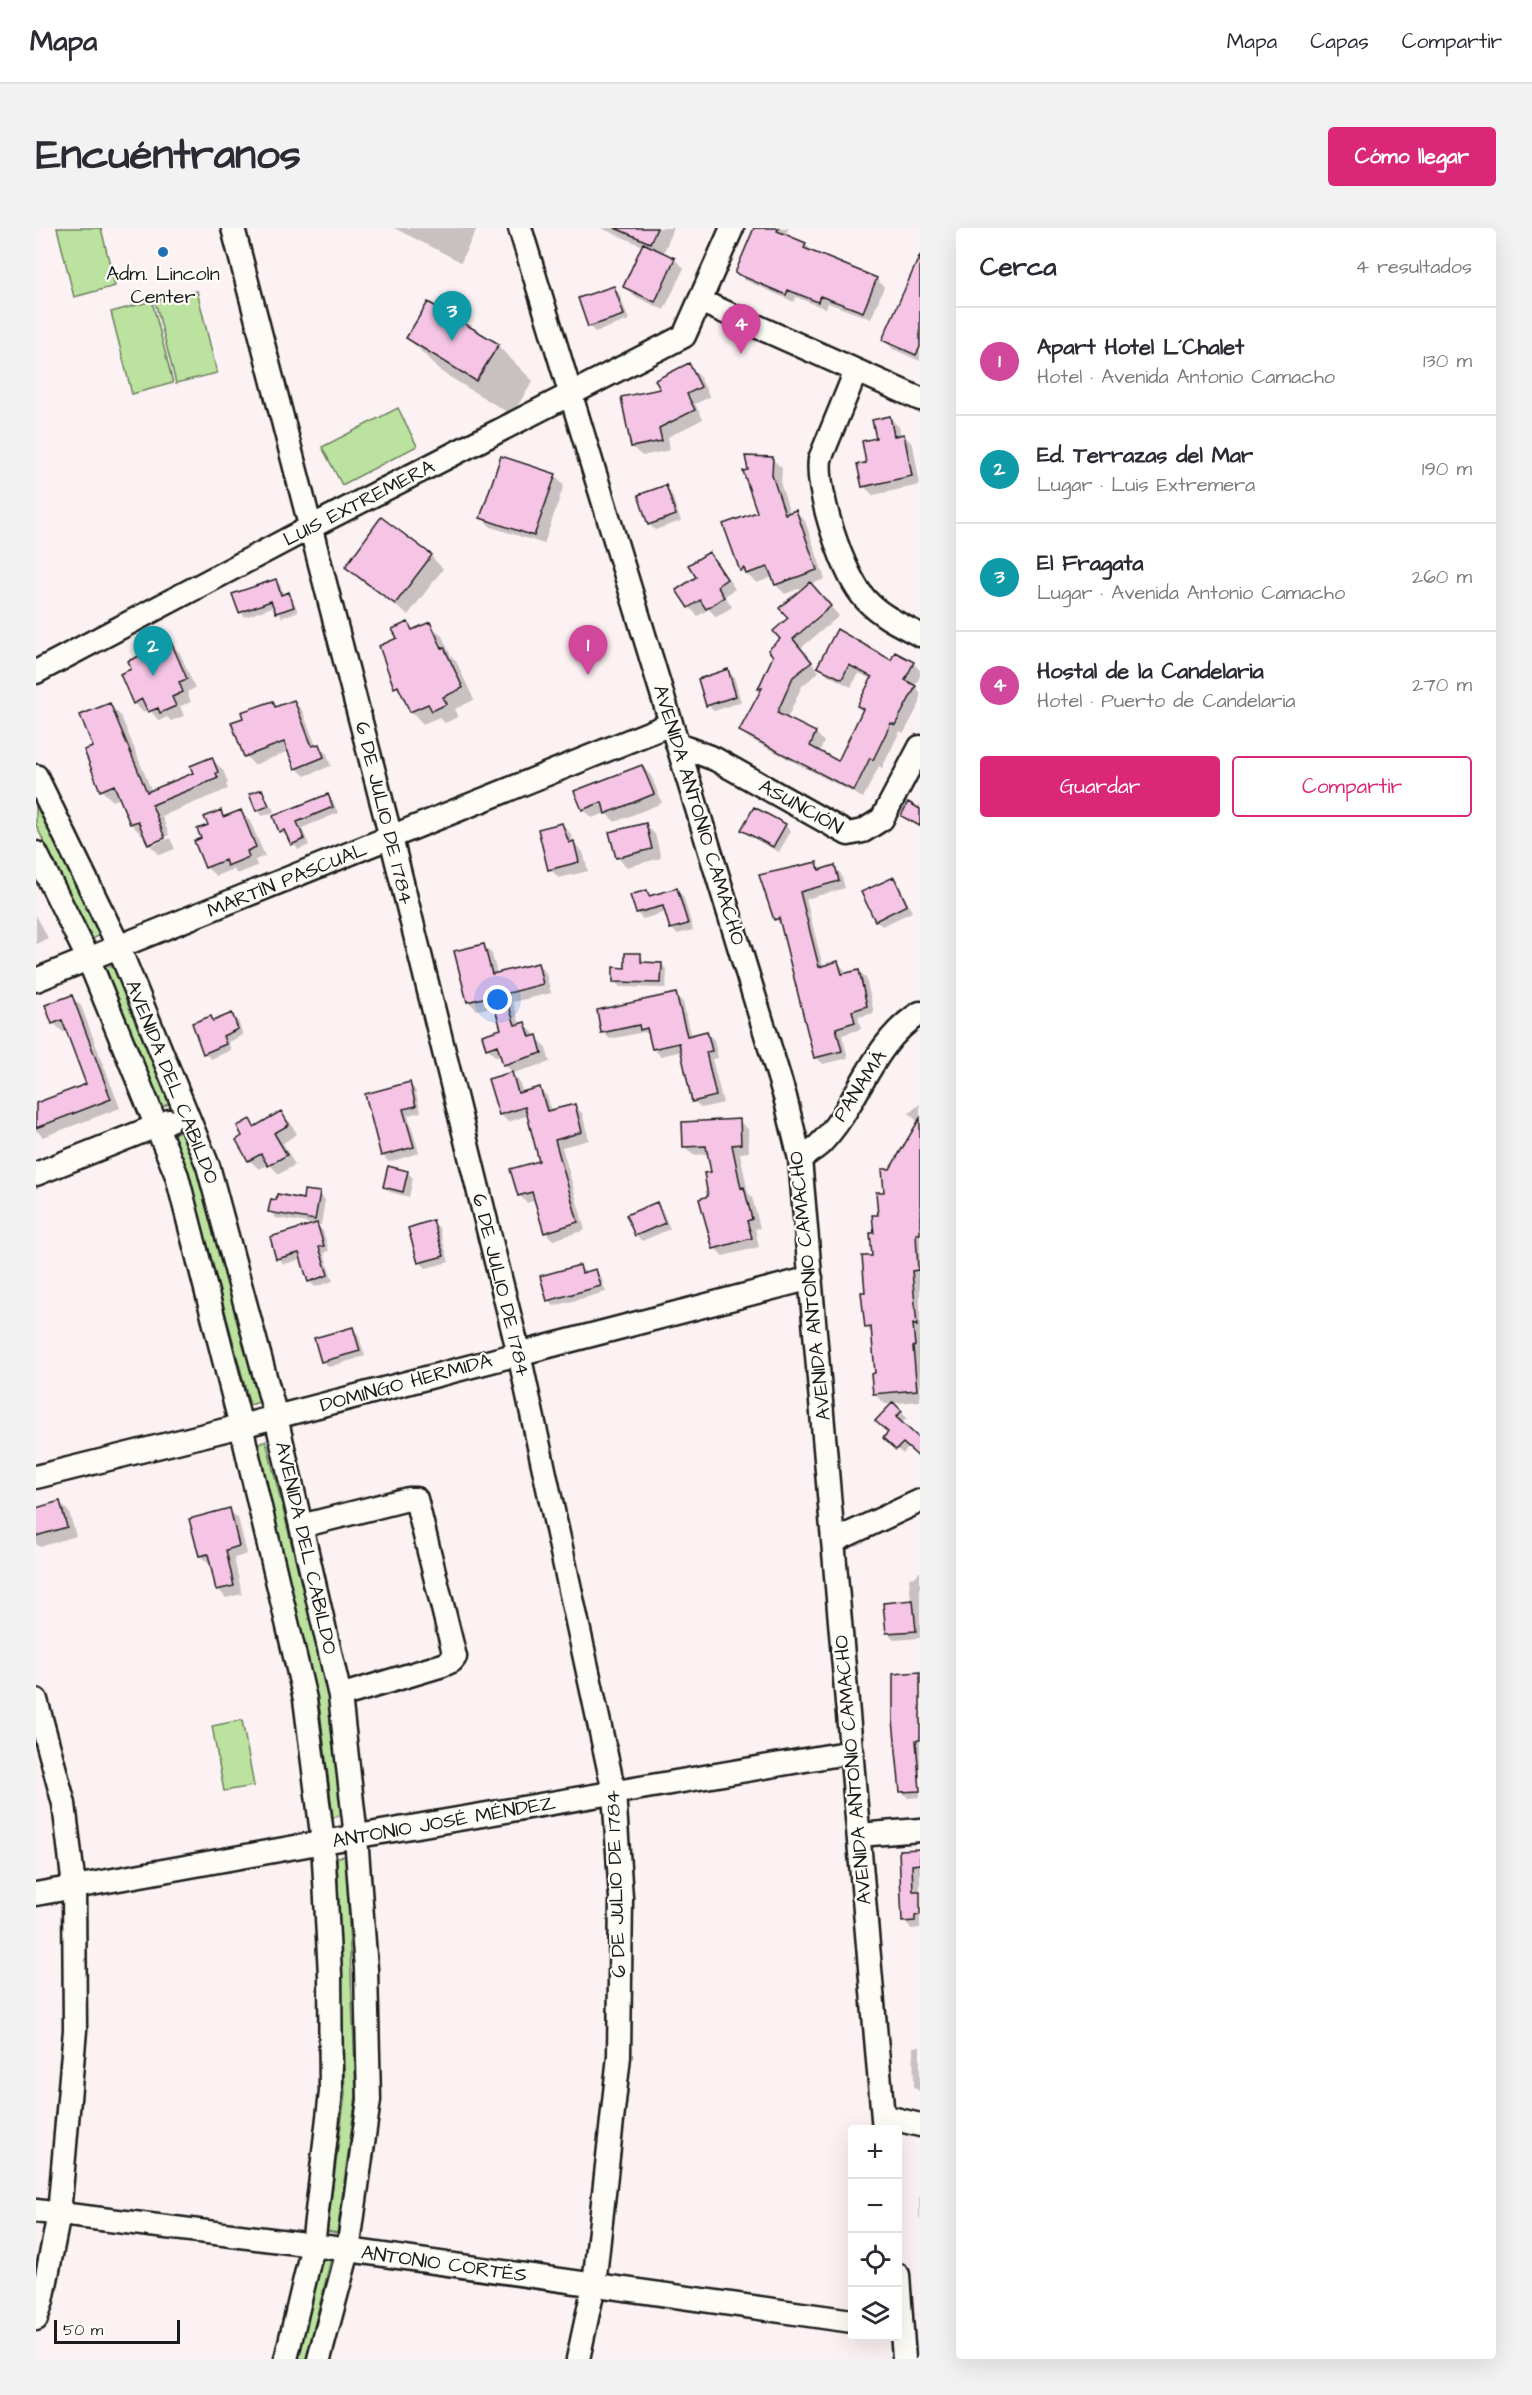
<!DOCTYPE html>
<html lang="es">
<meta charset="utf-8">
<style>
body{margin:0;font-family:"Architects Daughter",sans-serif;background:#f2f2f3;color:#2b2b33}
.controls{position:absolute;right:18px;bottom:18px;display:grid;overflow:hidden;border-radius:6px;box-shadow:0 6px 24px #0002}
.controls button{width:54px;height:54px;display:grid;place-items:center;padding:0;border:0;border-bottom:2px solid #e1e1e2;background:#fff;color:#2b2b33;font:30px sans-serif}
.scale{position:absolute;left:18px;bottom:15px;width:126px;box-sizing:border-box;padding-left:6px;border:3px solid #1c1c1c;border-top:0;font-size:16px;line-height:21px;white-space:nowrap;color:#1c1c1c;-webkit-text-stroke:4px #fdfcf7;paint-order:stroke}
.you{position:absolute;left:462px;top:772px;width:21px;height:21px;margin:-15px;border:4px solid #fff;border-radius:50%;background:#1a73e8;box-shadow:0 0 0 9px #1a73e833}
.badge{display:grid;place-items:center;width:39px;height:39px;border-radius:50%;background:#db2777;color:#fff;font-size:20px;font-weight:700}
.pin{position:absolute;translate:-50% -50px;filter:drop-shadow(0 2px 3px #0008)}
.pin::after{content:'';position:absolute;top:32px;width:21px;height:18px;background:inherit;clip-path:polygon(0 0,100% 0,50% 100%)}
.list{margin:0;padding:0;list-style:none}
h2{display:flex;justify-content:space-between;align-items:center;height:78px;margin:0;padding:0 24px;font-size:26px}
h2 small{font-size:20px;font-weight:400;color:#7c7c81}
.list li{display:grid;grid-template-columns:39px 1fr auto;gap:18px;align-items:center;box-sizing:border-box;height:108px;padding:0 24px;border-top:2px solid #e1e1e2}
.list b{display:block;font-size:22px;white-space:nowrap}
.list p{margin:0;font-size:20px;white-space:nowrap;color:#7c7c81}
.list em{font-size:20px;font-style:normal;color:#7c7c81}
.actions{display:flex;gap:12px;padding:18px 24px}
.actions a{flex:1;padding:14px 0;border:2px solid #db2777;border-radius:6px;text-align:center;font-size:21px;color:#db2777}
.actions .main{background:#db2777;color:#fff}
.icon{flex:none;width:33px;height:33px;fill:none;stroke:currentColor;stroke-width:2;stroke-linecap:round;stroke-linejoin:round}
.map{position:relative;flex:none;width:884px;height:2131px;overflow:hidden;border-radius:6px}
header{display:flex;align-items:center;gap:36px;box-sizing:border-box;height:84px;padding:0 30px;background:#fff;border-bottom:2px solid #e1e1e2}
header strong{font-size:28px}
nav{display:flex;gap:33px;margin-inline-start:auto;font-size:21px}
.intro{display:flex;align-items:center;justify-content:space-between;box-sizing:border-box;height:144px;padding:0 36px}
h1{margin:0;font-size:42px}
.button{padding:15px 27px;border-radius:6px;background:#db2777;color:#fff;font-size:21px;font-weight:700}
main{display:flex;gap:36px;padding:0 36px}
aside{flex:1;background:#fff;border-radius:6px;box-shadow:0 6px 24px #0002}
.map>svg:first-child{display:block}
.green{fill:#bbe39f;stroke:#6c805e;stroke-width:1.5}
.shadow{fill:#0003}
.building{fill:#f6c5e5;stroke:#1c1c1c;stroke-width:1.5}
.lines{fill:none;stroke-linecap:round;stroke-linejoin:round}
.minor-casing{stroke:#1c1c1c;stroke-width:27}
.minor{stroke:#fdfcf7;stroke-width:22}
.poi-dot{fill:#1f6fb2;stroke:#fdfcf7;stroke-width:2}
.labels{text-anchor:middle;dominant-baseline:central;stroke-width:4.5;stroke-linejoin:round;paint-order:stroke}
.poi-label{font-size:20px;fill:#1c1c1c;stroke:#fdfcf7}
.street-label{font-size:20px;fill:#1c1c1c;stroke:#fdfcf7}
</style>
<header>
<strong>Mapa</strong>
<nav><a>Mapa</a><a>Capas</a><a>Compartir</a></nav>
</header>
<div class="intro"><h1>Encuéntranos</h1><a class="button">Cómo llegar</a></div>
<main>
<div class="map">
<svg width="884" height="2131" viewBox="0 0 884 2131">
<rect width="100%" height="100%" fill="#fcf1f3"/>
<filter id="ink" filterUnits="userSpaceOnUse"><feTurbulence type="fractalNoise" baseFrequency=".0167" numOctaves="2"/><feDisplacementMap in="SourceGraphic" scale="12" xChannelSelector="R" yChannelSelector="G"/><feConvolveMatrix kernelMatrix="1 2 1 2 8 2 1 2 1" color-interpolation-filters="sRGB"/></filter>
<g filter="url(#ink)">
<path class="green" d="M21,0h44l14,58 -41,11z
M161,63l20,82 -41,10 -21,-82z
M116,73l21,82 -41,11 -21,-82z
M362,180l19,38 -75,39 -20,-38z
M0,570l66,136 -11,6 -55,-115z
M79,737l56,138 -12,5 -53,-140z
M145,902l21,51 57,221 -9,3 -59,-222 -20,-47z
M230,1213l67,271 9,103 -9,3 -13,-108 -66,-266z
M206,1492l12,66 -30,5 -12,-65z
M310,1628l10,239 -19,138 -10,-2 18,-136 -8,-238z
M286,2029l9,2 -25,100h-10z"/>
<path class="shadow" d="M358,0h83l-16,34z
M565,0h73l-11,26 11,5 10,9 -20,42 -30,-14 -9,-10 18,-40z
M718,0h34l-2,8 19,8 8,8 63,27 8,8 -13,32 -43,-16 -2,6 -30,-12 -2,5 -49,-22 -8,-8z
M884,37v96l-27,-12 -9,-9z
M577,59l6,6 10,27 -34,12 -6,-6z
M372,110l90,8 35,35 -21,34 -69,-42z
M652,137l10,9 12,23 -15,7 8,15 -35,18 2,13 -28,6 -10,-9 31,-57z
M854,190l9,9 2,9 3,-1 9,10 7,40 -47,10 -10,-9 5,-22z
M736,231l10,9 -1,17 9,29 6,-2 9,9 20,58 -14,5 28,32 -38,32 18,24 -17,14 -15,33 29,14 8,9 -5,11 19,10 26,-53 -5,-5 14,-25 -14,-7 -8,14 -23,-12 -9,-9 73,-4 21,1 7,7v6l-5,10 5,6v11l-16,30 -4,-2 -18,37 -3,-2 -16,32 -113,-59 -9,-9 21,-39 -2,-2 30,-70 18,-34 -23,9 -9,-9 -3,-8 -16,6 -16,-13 18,-57z
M519,247l9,10 -20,59 -53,-17 -10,-10z
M630,259l5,6 10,28 -26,9 -6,-6z
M673,326l9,9 17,26 -10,7 7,11 -16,10 -7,-8 -11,7 -9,-9z
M395,328l12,13 -35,46 -49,-36 -12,-13z
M239,353l5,4 4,10 5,-1 4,5 5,13 -16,5 -7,-11 -30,11 -4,-5 -7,-17z
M371,396l7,7 16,-7 12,12 9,20 5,5 18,39 -19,9 3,8 -13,6 -6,-6 -16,7 -12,-13 -8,-17 -7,-7 3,-48z
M135,416l9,9 15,35 -8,4 4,10 -11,4 4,10 -13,5 -4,-4 -8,4 -10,-12 -6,3 -9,-9z
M692,443l6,6 7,25 -27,9 -6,-6z
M236,474l6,6 16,-6 8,8 14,36 2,-1 9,9 4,12 -26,10 -9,-8 -7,-17 -35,14 -8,-9 -1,-37z
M74,477l11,11 31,76 43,-18 17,-15 11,11 5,13 -2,1 2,5 -66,27 7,19 -16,6v4l17,-7 5,11 -15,6 -11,-11 -4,-10 -3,1 -11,-11 -10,-26 -8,3 -12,-11 -6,-42z
M606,538l9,10 11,27 -47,19 -9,-9 -14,5 -9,-9z
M226,563l8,13 -12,5v2l-1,-1z
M291,567l6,6 5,12 -36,15 7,17 -11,5 -9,-14 -2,1 -6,-6z
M884,575v25l-17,-12 14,-7z
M236,578l2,6 -11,4 -5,-4z
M205,583l9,10 15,35 -10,4 2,6 -20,8 -4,-5 -17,7 -10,-9 -3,-28 17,-27 6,6z
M526,596l9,10 3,9 9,9 5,19 -29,7 -9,-9z
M609,597l10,9 6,24 -34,9 -10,-10z
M749,597l6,6 -12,21 -30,-16 -6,-6z
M780,635l7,7 11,-3 7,7 4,14 -39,11 17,68 15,-4 7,7 1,5 13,-4 7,7 8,35 -16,4 3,12 -19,6 6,23 -25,6 -7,-7 -33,-130 -8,-8z
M857,651l6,5 13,28 -30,14 -6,-6z
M641,662l6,6 10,34 -16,4 -6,-6 -5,-16 -23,7 -6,-6 10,-22 5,6z
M0,687l12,23 -12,6z
M447,717l9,9 5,20 41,-10 8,9 5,20 -38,9 7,23 5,-1 20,22 5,16 -37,11 -9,-9 -2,-9 -6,2 -9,-9 16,-18 -7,-24 -19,4 -8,-8 -13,-50z
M604,727l6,9h15l6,6 -1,18 -46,-1 -6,-6z
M639,767l8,7 9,35 15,-4 7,7 4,18 -6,1 11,44 -22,5 -7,-7 -12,-50 -21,5 -8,-7 -3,-13 -6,-4 -34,7 -7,-7z
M36,769l9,9 39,102 -77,29 -7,-7v-25l52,-20 -20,-55 -5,2 -10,-9z
M196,787l6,6 5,14 -15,7 3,8 -20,9 -6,-6 6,-35 4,4z
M476,846l7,7 4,12 16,-4 8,7 5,16 23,-6 7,7 7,27 -27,7 23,83 -32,10 -8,-8 -9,-32 -9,3 -8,-8 21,-33 -11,-47 -21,7 -8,-8z
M374,856l5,6 6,22 -13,3 11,38 -30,9 -6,-6 -17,-61z
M884,876v297l-35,3 -11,-10 3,-19 -4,-41 -7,-7v-34l9,-59 16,-64 28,-47 -10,-10z
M244,885l10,9 7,12 -14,9 12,22 -16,9 -10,-10 -10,5 -10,-9 -11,-20 6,-4 5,-16 7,7z
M703,893l9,8 1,23 -9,1 8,40 4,4 8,31 -5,1 4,18 -36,9 -8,-8 -5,-51 2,-24 -3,-19 -16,1 -8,-8z
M371,944l6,6 -4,19 -19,-5 -6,-6z
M283,966l6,6 -4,25 -45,-7 -6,-6 7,-10 27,-2z
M620,976l6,5 8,20 -28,12 -6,-6z
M397,994l6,6 10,34 -23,6 -6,-6z
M281,997l6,6 6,20 -5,2 9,28 -18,6 -6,-6 -7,-22 -18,5 -6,-6z
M543,1039l7,7 9,-3 6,6 5,15 -52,14 -6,-6z
M316,1100l6,6 7,22 -36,11 -6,-6z
M857,1176l14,14 -6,6 14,13 5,-5v25l-11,-10 -6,7 -18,-16 5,-6z
M24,1275l9,9 7,24 -36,11 -4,-3v-38l3,3z
M193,1282l9,8 9,36 -13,4 8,36 -16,4 -8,-9 -6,-26 -3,1 -9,-8z
M884,1343v67l-25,2 -8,-8 24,-30 -2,-24 6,-1z
M884,1446v123l-12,1 -7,-7z
M884,1622v78l-9,1 -7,-8 -4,-70z
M884,1818v46l-6,-5 -1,-40z
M883,1969h1v22l-1,-1z"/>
<path class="building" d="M579,0h42l-7,15z
M718,0h25l-2,3 29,12 -2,5 73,30 -14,34 -43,-16 -2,6 -30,-12 -2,5 -51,-22z
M607,15l32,15 -20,44 -32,-15z
M884,27v92l-4,8 -34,-15z
M578,58l10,29 -36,12 -10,-29z
M392,74l71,42 -23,37 -70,-43z
M653,135l12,24 -14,7 8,16 -36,18 3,13 -31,6 -10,-50 39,-8 -5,-9z
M854,188l4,20 10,-2 8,42 -50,11 -5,-23 9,-1 -4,-22 14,-3 -4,-18z
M465,228l55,18 -22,62 -54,-18z
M709,228l28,1 -1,18 13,39 11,-4 21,60 -42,15 -7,-18 -22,7 -2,-6 -4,3 -17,-47 34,-12 -14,-41 5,-1z
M630,257l10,30 -28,10 -10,-30z
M345,289l51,38 -37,49 -50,-37z
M673,324l18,27 -10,7 7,11 -18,12 -6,-9 -12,8 -12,-18 20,-13 -8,-12z
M240,351l5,16 8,-3 5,15 -18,6 -5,-12 -32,12 -7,-19z
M774,354l21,24 -38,33 19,23 -19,15 -16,36 39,19 -6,14 28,15 25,-52 -6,-3 15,-29 -23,-12 -7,14 -25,-12 20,-38 54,31 4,-8 19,10 -9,18 11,6 -21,39 -4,-2 -18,37 -3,-2 -16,33 -115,-60 23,-43 -4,1 15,-33 -5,-6 12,-11 -7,-8 15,-13 -9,-10z
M372,394l4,8 18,-8 12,26 2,-1 19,41 -20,9 4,7 -15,7 -4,-7 -18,8 -12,-26 -4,2 -15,-42 18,-8 -5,-9z
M135,414l16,37 -8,3 4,10 -11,5 4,9 -16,7 -2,-5 -10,4 -6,-13 -9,5 -13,-30 11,-5 -3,-8z
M692,441l8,27 -30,10 -8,-27z
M258,472l18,46 7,-2 5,13 -29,12 -11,-27 -40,15 -13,-35 12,-4 -2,-6 32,-11 2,6z
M74,475l37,89 46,-19 -3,-7 22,-9 6,15 -2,1 2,5 -66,27 13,33 -17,7 -10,-24 -8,3 -16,-39 -14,6 -16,-41 9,-3 -13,-32z
M606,537l12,29 -49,20 -3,-12 -20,8 -8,-19z
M226,561l7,17 -13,5 -7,-17z
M292,566l5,13 -36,15 7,17 -13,6 -7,-15 -5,2 -6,-16z
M872,574l12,7v17l-19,-10z
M718,579l32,17 -13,23 -32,-17z
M185,582l2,7 18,-7 15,37 -9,4 2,6 -22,9 -2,-6 -20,8 -11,-27 7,-3 -4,-9 11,-4 -4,-8z
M526,595l7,20 5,-2 5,21 -31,8 -10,-41z
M610,595l6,26 -36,9 -7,-26z
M781,634l2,8 16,-5 4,16 -39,11 19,75 19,-6 4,13 17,-4 8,36 -15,5 3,11 -19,6 6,23 -28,7 -35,-140 -5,2 -15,-45z
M858,649l13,28 -32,16 -14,-29z
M641,660l11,36 -18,5 -7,-23 -27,7 -6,-18 17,-5 2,6z
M448,716l8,30 46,-11 5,21 -38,10 10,31 10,-3 5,15 7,-2 5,18 -39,12 -6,-20 -11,4 -4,-14 19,-6 -10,-33 -24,6 -13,-51z
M589,725h16v9l21,1 -1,20 -48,-1v-15l12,1z
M640,765l11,43 20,-5 5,20 -6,1 10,44 -24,6 -13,-59 -27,6 -5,-21 -7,2 -1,-5 -38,8 -4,-23z
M36,767l39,104 -75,29v-25l50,-19 -24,-64 -10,4 -7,-19z
M196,785l6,16 -15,7 3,8 -23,10 -11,-31 19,-7 2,5z
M476,844l6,21 22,-6 7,24 28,-7 7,28 -27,8 23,82 -34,11 -12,-41 -14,4 -8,-27 29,-8 -14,-54 -26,8 -11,-36z
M374,854l6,24 -13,3 11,38 -33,9 -16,-62z
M245,883l8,14 -15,8 13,22 -19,11 -7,-12 -13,7 -12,-21 6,-4 -5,-10 13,-7 4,8z
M884,890v116h-4l2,36 -6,1 5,55 -4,-2 2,22 -2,1 4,43 -44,4 -2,-20 4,-1 -4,-46 -6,1 -4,-36h4l-3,-36h10l-2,-23h4l-2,-18h6l-2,-23h8l-2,-23h8z
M704,891l1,25 -9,1 9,43 3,-1 8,32 -5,2 5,17 -39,11 -14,-50 9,-3 -4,-23 7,-1 -5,-26 -23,1 -1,-25z
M352,938l20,5 -5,21 -20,-5z
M268,962l16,2 -5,28 -47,-8 3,-13 5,1 1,-6 26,5z
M621,974l8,21 -30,13 -9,-21z
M397,992l11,36 -26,7 -10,-35z
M281,995l7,23 -5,1 9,28 -20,7 -9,-29 -23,6 -6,-22z
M544,1037l2,8 14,-4 5,17 -54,15 -7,-25z
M317,1099l7,24 -39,11 -7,-24z
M857,1174l9,9 -6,6 24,22v19l-17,-15 -7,7 -13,-12 5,-6 -13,-11z
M24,1273l7,26 -31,9v-28z
M194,1280l9,38 -13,4 8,36 -18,4 -8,-36 -9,2 -10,-37z
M877,1372l3,31 -30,2 -3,-30z
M884,1444v68h-4l4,51 -20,1 -7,-72v-46z
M884,1621v15l-8,1 1,26h7v24l-5,1v5l-13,1 -3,-72z"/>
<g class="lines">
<g class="minor-casing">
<path id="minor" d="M197,0l158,610 128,516 95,438 7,106 -2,158 -25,229 -16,74
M484,0l265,869 15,62 84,971
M664,73l220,98
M820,143l-36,88c-4,33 23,117 46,141 15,16 35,25 54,35
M0,444l273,-144 375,-192 48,-108
M642,517l37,14 133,75 15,-3 19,-12 38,-72
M0,548l80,165 92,225 68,251 64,279 16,141 10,132 3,131 -21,151 -29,108
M0,625l52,105 89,218 64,250 64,273 18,143 7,133 1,117 -18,153 -27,114
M0,752l635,-256
M764,931c6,-5 13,-9 19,-14 40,-39 50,-100 101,-132
M0,946l133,-53
M0,1249l205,-51 570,-148
M265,1298l107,-27h8l39,158 -3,4 -9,4 -103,31
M798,1313l86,-40
M0,1472l28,104 10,83 1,143 -16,184 -17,87 -6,18
M823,1607l61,-5
M0,1666l287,-52 529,-90
M847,1888l37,9
M0,1983l277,34 539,76
M862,2047l6,84"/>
</g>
<use href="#minor" class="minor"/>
</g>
</g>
<circle class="poi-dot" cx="127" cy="24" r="6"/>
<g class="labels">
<g class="poi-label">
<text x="127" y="46">Adm. Lincoln<tspan x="127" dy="23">Center</tspan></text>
</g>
<g class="street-label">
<text transform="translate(323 275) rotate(-27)">LUIS EXTREMERA</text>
<text transform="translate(765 579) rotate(29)">ASUNCIÓN</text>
<text transform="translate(348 585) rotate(76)">6 DE JULIO DE 1784</text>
<text transform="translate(663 587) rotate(73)">AVENIDA ANTONIO CAMACHO</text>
<text transform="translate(251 652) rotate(-22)">MARTÍN PASCUAL</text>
<text transform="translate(136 854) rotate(68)">AVENIDA DEL CABILDO</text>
<text transform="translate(824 858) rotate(-57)">PANAMÁ</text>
<text transform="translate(465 1057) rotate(76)">6 DE JULIO DE 1784</text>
<text transform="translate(774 1058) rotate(-96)">AVENIDA ANTONIO CAMACHO</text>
<text transform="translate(370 1155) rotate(-15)">DOMINGO HERMIDA</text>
<text transform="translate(270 1320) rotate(77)">AVENIDA DEL CABILDO</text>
<text transform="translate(817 1542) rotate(-95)">AVENIDA ANTONIO CAMACHO</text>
<text transform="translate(408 1594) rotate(-10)">ANTONIO JOSÉ MÉNDEZ</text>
<text transform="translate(580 1656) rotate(-92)">6 DE JULIO DE 1784</text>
<text transform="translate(408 2036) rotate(8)">ANTONIO CORTÉS</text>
</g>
</g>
</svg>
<div class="controls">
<button>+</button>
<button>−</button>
<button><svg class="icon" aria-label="locate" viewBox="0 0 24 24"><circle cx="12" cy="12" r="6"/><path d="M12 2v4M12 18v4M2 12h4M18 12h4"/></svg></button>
<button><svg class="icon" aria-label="layers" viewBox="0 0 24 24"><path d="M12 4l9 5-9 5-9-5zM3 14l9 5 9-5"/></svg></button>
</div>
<div class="scale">50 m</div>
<div class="you"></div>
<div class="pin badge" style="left:552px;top:447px;background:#d1479c">1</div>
<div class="pin badge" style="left:117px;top:448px;background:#0f9aa8">2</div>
<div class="pin badge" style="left:416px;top:113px;background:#0f9aa8">3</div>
<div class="pin badge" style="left:705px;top:126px;background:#d1479c">4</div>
</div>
<aside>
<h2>Cerca<small>4 resultados</small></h2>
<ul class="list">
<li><span class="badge" style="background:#d1479c">1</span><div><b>Apart Hotel L´Chalet</b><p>Hotel · Avenida Antonio Camacho</p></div><em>130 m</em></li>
<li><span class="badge" style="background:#0f9aa8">2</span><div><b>Ed. Terrazas del Mar</b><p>Lugar · Luis Extremera</p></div><em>190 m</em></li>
<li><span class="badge" style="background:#0f9aa8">3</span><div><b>El Fragata</b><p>Lugar · Avenida Antonio Camacho</p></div><em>260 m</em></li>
<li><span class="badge" style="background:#d1479c">4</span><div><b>Hostal de la Candelaria</b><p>Hotel · Puerto de Candelaria</p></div><em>270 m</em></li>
</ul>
<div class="actions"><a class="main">Guardar</a><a>Compartir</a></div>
</aside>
</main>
